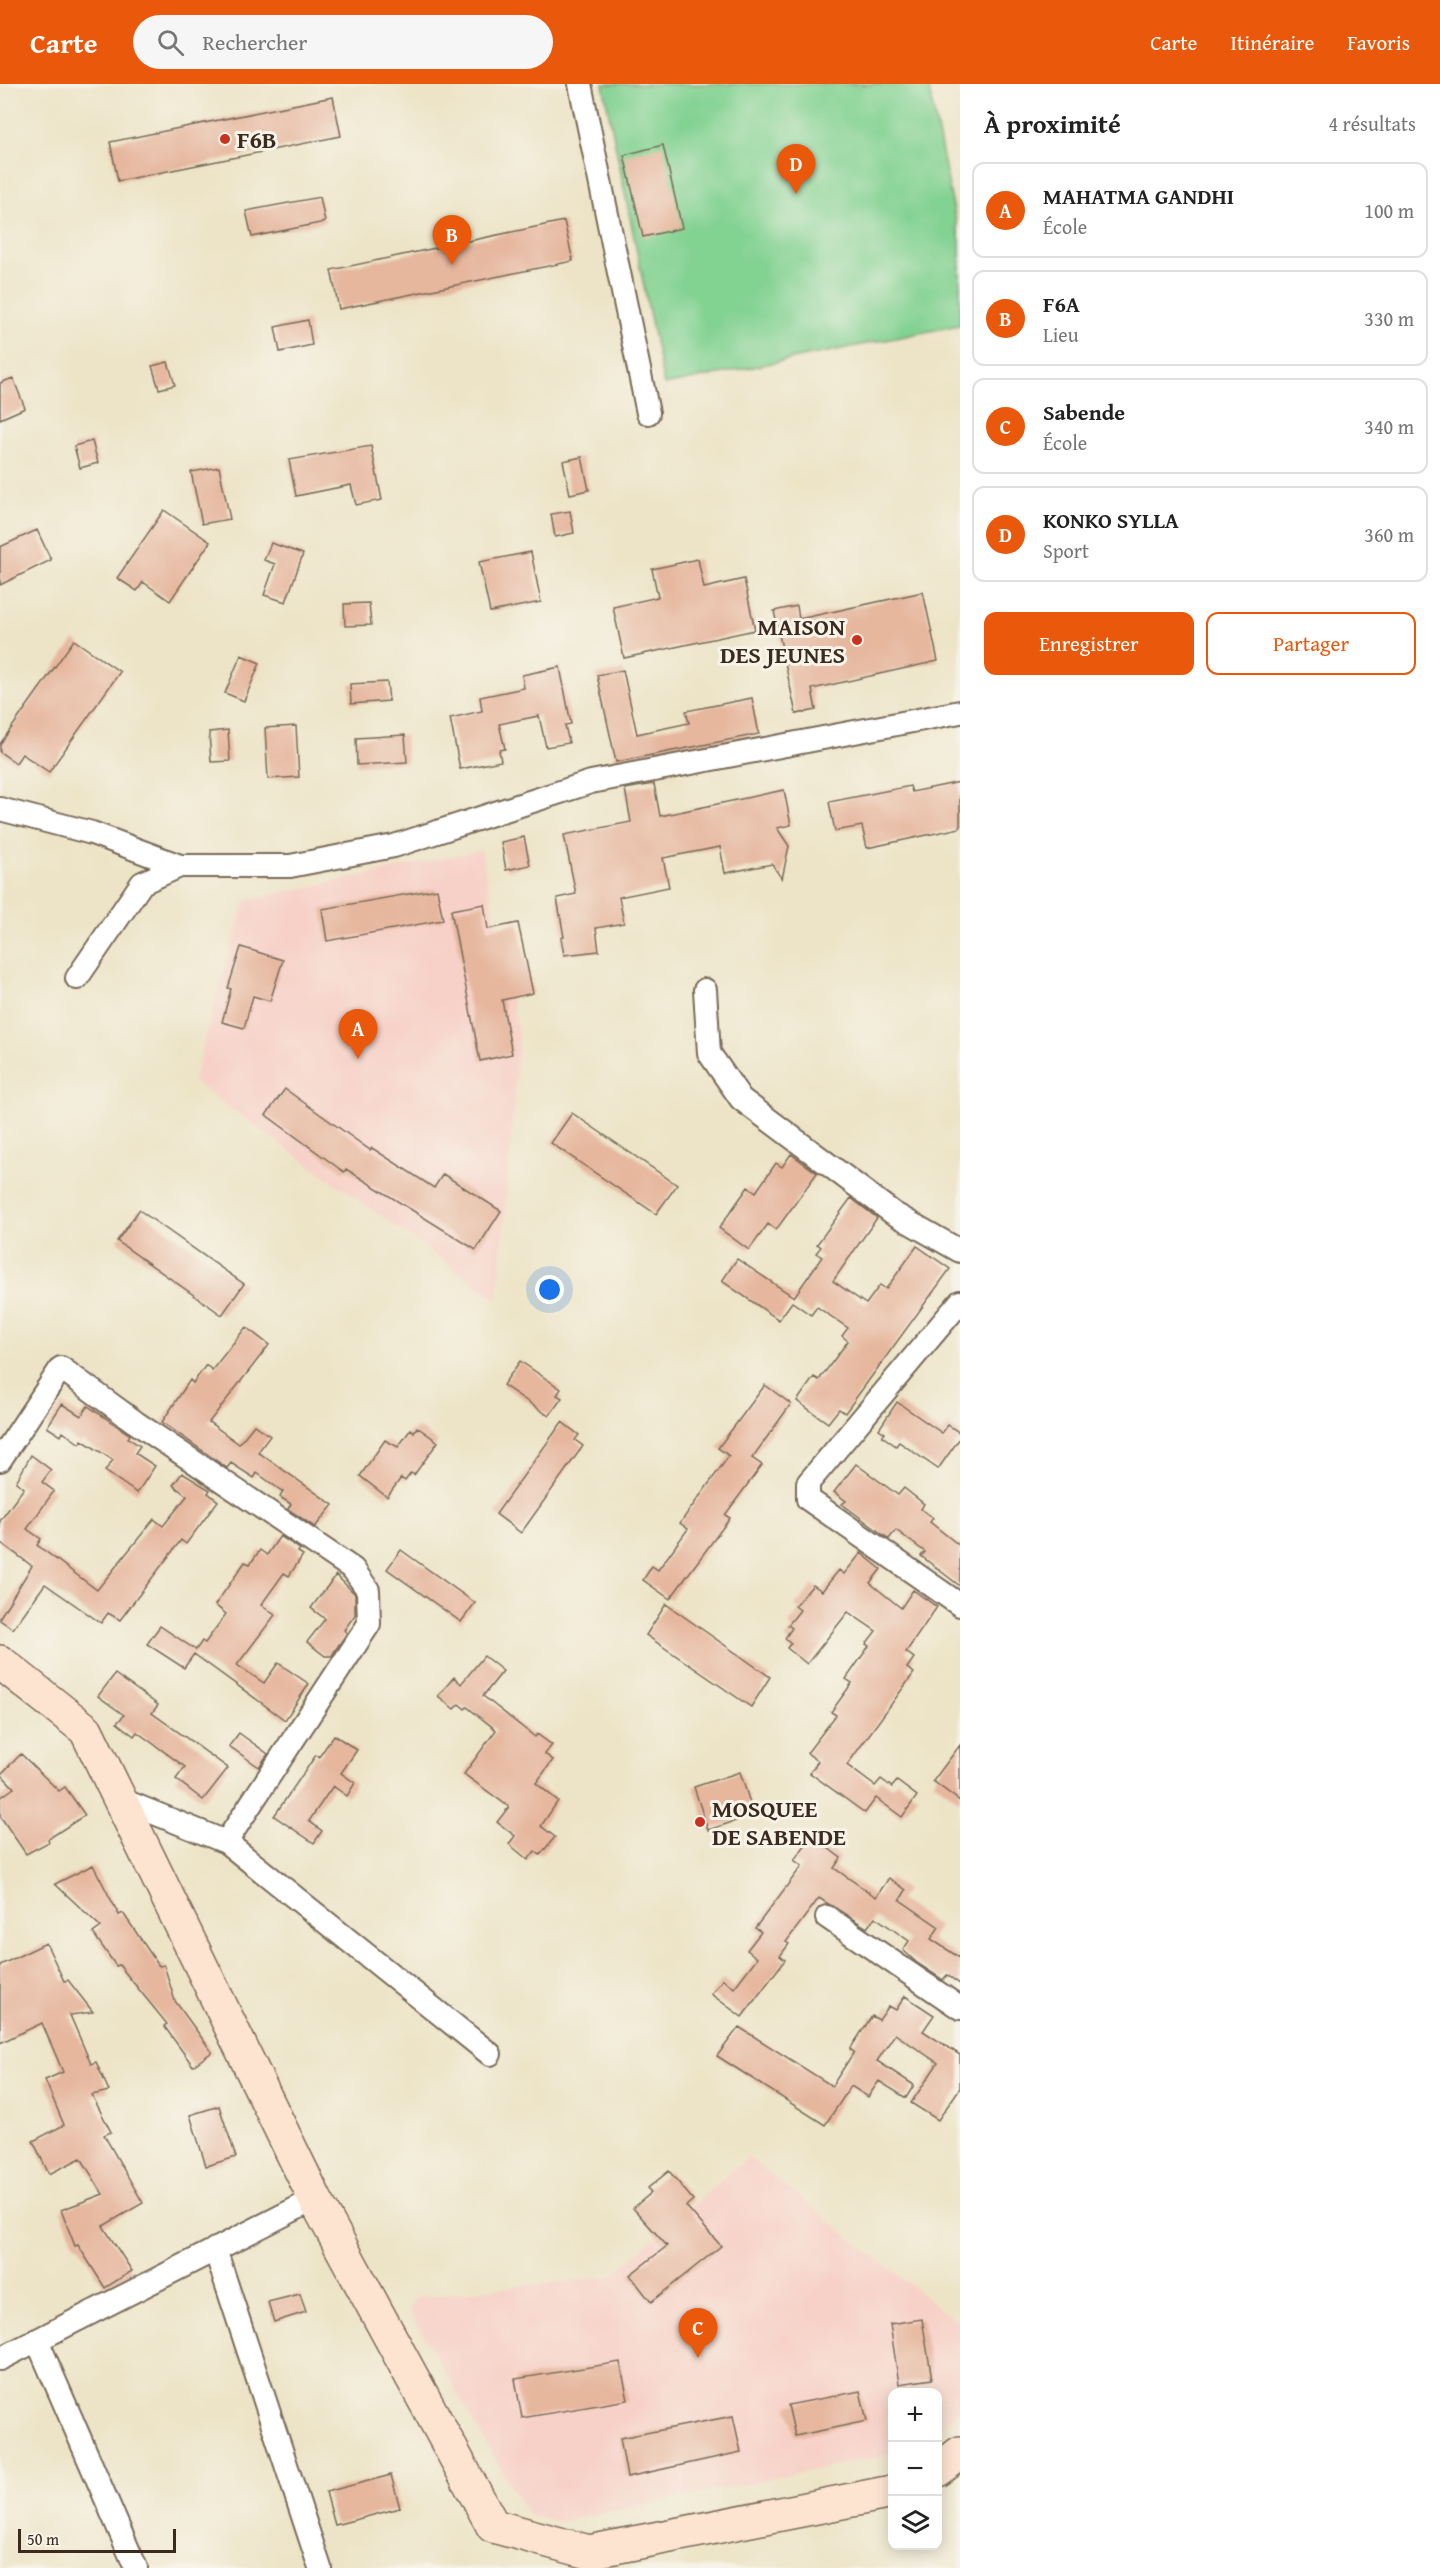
<!DOCTYPE html>
<html lang="fr">
<meta charset="utf-8">
<style>
body{margin:0;font-family:"Gentium Book Plus",serif;background:#f6f6f6;color:#222}
.controls{position:absolute;right:18px;bottom:18px;display:grid;overflow:hidden;border-radius:12px;box-shadow:0 3px 15px #0003}
.controls button{width:54px;height:54px;display:grid;place-items:center;padding:0;border:0;border-bottom:2px solid #e0e0e0;background:#fff;color:#222;font:30px sans-serif}
.scale{position:absolute;left:18px;bottom:15px;width:158px;box-sizing:border-box;padding-left:6px;border:3px solid #3b2a1e;border-top:0;font-size:16px;line-height:21px;white-space:nowrap;color:#3b2a1e;-webkit-text-stroke:4px #f7f3e8;paint-order:stroke}
.you{position:absolute;left:550px;top:1206px;width:21px;height:21px;margin:-15px;border:4px solid #fff;border-radius:50%;background:#1a73e8;box-shadow:0 0 0 9px #1a73e833}
.badge{display:grid;place-items:center;width:39px;height:39px;border-radius:50%;background:#ea580c;color:#fff;font-size:20px;font-weight:700}
.pin{position:absolute;translate:-50% -50px;filter:drop-shadow(0 2px 3px #0008)}
.pin::after{content:'';position:absolute;top:32px;width:21px;height:18px;background:inherit;clip-path:polygon(0 0,100% 0,50% 100%)}
.list{margin:0;padding:0;list-style:none}
h2{display:flex;justify-content:space-between;align-items:center;height:78px;margin:0;padding:0 24px;font-size:26px}
h2 small{font-size:20px;font-weight:400;color:#767676}
.list li{display:grid;grid-template-columns:39px 1fr auto;gap:18px;align-items:center;box-sizing:border-box;height:96px;margin:0 12px 12px;padding:0 12px;border:2px solid #e0e0e0;border-radius:12px}
.list b{display:block;font-size:22px;white-space:nowrap}
.list p{margin:0;font-size:20px;white-space:nowrap;color:#767676}
.list em{font-size:20px;font-style:normal;color:#767676}
.actions{display:flex;gap:12px;padding:18px 24px}
.actions a{flex:1;padding:14px 0;border:2px solid #ea580c;border-radius:12px;text-align:center;font-size:21px;color:#ea580c}
.actions .main{background:#ea580c;color:#fff}
.icon{flex:none;width:33px;height:33px;fill:none;stroke:currentColor;stroke-width:2;stroke-linecap:round;stroke-linejoin:round}
.map{position:relative;flex:none;width:960px;height:2484px;overflow:hidden}
header{display:flex;align-items:center;gap:36px;box-sizing:border-box;height:84px;padding:0 30px;background:#ea580c;color:#fff}
header strong{font-size:28px}
nav{display:flex;gap:33px;margin-inline-start:auto;font-size:21px}
.search{width:420px;height:54px;background:#f6f6f6;display:flex;align-items:center;gap:15px;box-sizing:border-box;padding:0 21px;border-radius:33px;color:#767676;font-size:22px}
main{display:flex}
aside{flex:1;background:#fff}
.map>svg:first-child{display:block}
.built{fill:#f7d1c7}
.green{fill:#82d292;stroke:#5e7e58;stroke-width:1.5}
.building{fill:#e6b69d}
.lines{fill:none;stroke-linecap:round;stroke-linejoin:round}
.minor-casing{stroke:#796b59;stroke-width:26}
.secondary-casing{stroke:#796b59;stroke-width:36}
.minor{stroke:#fff;stroke-width:22}
.secondary{stroke:#fde4d1;stroke-width:33}
.poi-dot{fill:#c8321e;stroke:#f7f3e8;stroke-width:2}
.labels{text-anchor:middle;dominant-baseline:central;stroke-width:6;stroke-linejoin:round;paint-order:stroke}
.poi-label{font-size:24px;font-weight:bold;fill:#3b2a1e;stroke:#f7f3e8;text-anchor:start}
</style>
<header>
<strong>Carte</strong>
<div class="search"><svg class="icon" aria-label="search" viewBox="0 0 24 24"><circle cx="10" cy="10" r="6"/><path d="M15 15l6 6"/></svg>Rechercher</div>
<nav><a>Carte</a><a>Itinéraire</a><a>Favoris</a></nav>
</header>
<main>
<div class="map">
<svg width="960" height="2484" viewBox="0 0 960 2484">
<rect width="100%" height="100%" fill="#f7f3e8"/>
<filter id="ink" filterUnits="userSpaceOnUse"><feTurbulence type="fractalNoise" baseFrequency=".0167" numOctaves="2"/><feDisplacementMap in="SourceGraphic" scale="12" xChannelSelector="R" yChannelSelector="G"/><feConvolveMatrix kernelMatrix="1 2 1 2 8 2 1 2 1" color-interpolation-filters="sRGB"/></filter>
<filter id="wash" filterUnits="userSpaceOnUse"><feTurbulence type="fractalNoise" baseFrequency=".008" numOctaves="4" result="noise"/><feDisplacementMap in="SourceGraphic" scale="24" xChannelSelector="R" yChannelSelector="G"/><feGaussianBlur stdDeviation="1.35" result="paint"/><feColorMatrix in="noise" values="0 0 0 0 0 0 0 0 0 0 0 0 0 0 0 0 0 1.4 0 .05"/><feComposite in="paint" operator="in"/></filter>
<g filter="url(#wash)">
<rect width="100%" height="100%" fill="#ede4c7"/>
<path class="built" d="M481,766l38,188 -21,262 -305,-219 52,-180z
M748,2073l212,167v84l-22,23v-39h-46v62l-333,68 -32,-8 -118,-204 7,-13 194,-20z"/>
<path class="green" d="M603,0h325l32,157v84l-296,60z"/>
<g id="blocks">
<path class="building" d="M333,13l8,39 -223,45 -8,-39z
M663,61l19,83 -39,9 -19,-82z
M320,113l5,25 -73,15 -6,-26z
M564,137l9,40 -234,48 -8,-39z
M308,236l4,25 -32,7 -5,-25z
M168,278l7,23 -16,4 -7,-23z
M13,294l12,30 -25,11v-36z
M92,357l6,22 -18,5 -6,-22z
M371,362l11,54 -26,5 -5,-20 -55,11 -7,-36z
M582,373l7,33 -19,4 -7,-33z
M219,383l11,52 -28,5 -11,-52z
M164,426l46,32 -40,59 -27,-19 -6,9 -20,-13z
M570,427l4,22 -19,4 -4,-23z
M37,446l14,30 -51,25v-38z
M271,459l32,11 -17,48 -22,-7 11,-31 -11,-4z
M531,468l10,50 -51,10 -11,-50z
M698,475l6,29 40,-9 11,51 -131,28 -11,-51 45,-10 -6,-28z
M923,508l15,69 -126,28 4,21 -20,4 -22,-103 23,-5 2,13z
M369,519l2,22 -26,1 -1,-22z
M74,556l46,32 -71,100 -27,-18 -6,9 -16,-11v-8z
M241,571l19,8 -16,38 -19,-8z
M560,583l11,57 -6,1 4,18 -23,4 -7,-31 -40,8 6,25 -6,1 2,11 -41,8 -10,-51 32,-7 -2,-14 44,-9 -2,-13z
M623,586l14,64 52,-11 -3,-12 66,-13 7,36 -143,28 -19,-87z
M387,598l2,19 -38,3 -1,-20z
M296,642l3,51 -31,2 -3,-51z
M228,646l2,31 -19,1 -2,-30z
M405,651l2,27 -50,3 -1,-27z
M960,698v46l-93,20 -5,-22 -27,5 -6,-29 81,-16 2,6z
M654,700l6,32 124,-26 7,35 -14,3 12,18 -7,33 -10,-15 -47,9 -5,-26 -57,11 6,29 -50,10 5,26 -28,5 3,23 -35,4 -3,-17 3,-1 -7,-39 19,-4 -12,-59 67,-13 -6,-33z
M524,753l6,28 -24,5 -5,-28z
M437,805l6,31 -116,21 -5,-32z
M484,820l4,25 30,-6 15,70 -31,7 10,54 -32,7 -29,-151z
M241,863l42,13 -13,41 -17,-5 -9,32 -22,-6 9,-33 -3,-1z
M285,1005l85,61 2,-2 62,40 9,-14 58,37 -25,39 -130,-81 -2,3 -78,-57z
M572,1029l105,72 -21,29 -105,-71z
M791,1070l26,19 -41,57 -8,-6 -19,26 -30,-22 29,-41 8,5 20,-29 6,4z
M851,1114l26,20 -44,63 33,23 14,-19 6,4 31,-43 33,23 -105,144 -6,-4 -11,14 -31,-22 17,-24 5,3 29,-39 -6,-5 6,-8 -31,-21 -6,8 -19,-13 -13,18 -57,-39 15,-22 57,38 28,-40 -6,-4 5,-6 -4,-3z
M139,1126l105,74 -22,31 -105,-74z
M246,1243l23,18 -60,77 30,22 15,-19 16,11 -12,16 75,53 -18,22 -27,-18 3,-5 -11,-7 3,-5 -26,-19 -3,5 -23,-15 -4,5 -65,-46 28,-42 3,3 13,-18 6,5z
M520,1277l41,28 -4,6 5,3 -13,18 -46,-31z
M765,1301l26,19 -39,54 10,7 -37,50 5,3 -60,81 -27,-19 9,-14 6,4 30,-41 -8,-6 49,-67 -11,-8z
M897,1318l45,31 6,-8 12,8v5l-22,31 -39,-27 -3,4 -14,-10 3,-3 -6,-4z
M62,1320l19,12 7,-10 42,29 -2,3 12,8 -5,7 20,13 -18,27 -32,-22 8,-11 -31,-20 -2,4 -17,-12 -2,4 -14,-9z
M562,1338l17,13 -4,5 8,6 -62,87 -25,-19z
M417,1343l21,15 -24,33 -3,-2 -6,8 -4,-3 -14,19 -27,-21 25,-36 13,7 13,-18 3,3z
M31,1371l20,15 -9,12 12,9 -27,38 14,10 -4,6 60,45 57,-71 9,7 24,-30 -14,-11 9,-12 28,17 -2,3 10,8 -32,43 -5,-4 -61,80 -12,-7 -7,10 -56,-39 -32,45 -13,-9v-3l32,-51 -32,-24v-21l24,-33 -8,-6z
M856,1380l42,31 6,-7 20,16 -3,5 12,9 -3,4 30,24v40l-39,-30 4,-4 -29,-22 -7,9 -47,-35 4,-3 -12,-9z
M280,1452l20,13 -2,3 5,3 -14,21 -5,-3 -23,32 14,10 -38,50 27,18 14,-20 31,21 -24,36 -91,-66 -10,14 -37,-24 13,-18 36,24 6,-9 3,2 21,-29 -11,-9 30,-43 5,2 10,-14 7,5z
M401,1466l74,53 -14,19 -74,-53z
M861,1469l20,16 -11,14 31,25 12,-18 24,17 -31,45 8,6 -7,10 7,5 -67,92 28,21 6,-7 11,8 5,-6 20,15 -15,21 -26,-19 -11,15 -55,-40 8,-12 -11,-8 29,-38 -5,-3 21,-29 -6,-4 23,-33 -3,-2 10,-13 -28,-19 -41,52 -20,-16 4,-5 -6,-5 7,-10 -4,-3 12,-15 -5,-4 18,-21 9,6 17,-21 5,4z
M336,1491l19,19v21l-11,15 3,3 -13,19 -2,4h-7l-18,-14 18,-23 -14,-11z
M666,1520l104,73 -19,30 -105,-72z
M484,1572l19,15 -20,25 52,41 2,-3 15,11 -7,9 8,6 -17,23 22,18 -17,25 14,11 -15,18 -5,-4 -7,9 -19,-16 6,-8 -18,-14 12,-15 -45,-33 32,-44 -29,-23 -2,2 -6,-5 -5,5 -16,-13 16,-19 7,7z
M115,1590l43,31 -6,8 76,55 -25,32 -27,-21 9,-12 -48,-35 -3,4 -17,-13 7,-8 -26,-19z
M239,1649l29,21 -9,13 -30,-21z
M334,1651l23,15 -16,23 14,10 -8,13 -14,-10 -7,10 -17,25 13,10 -8,12 -40,-27 42,-61 3,2z
M960,1661v56l-27,-20z
M21,1670l38,37 6,-4 20,28 -37,24 1,3 -23,12 -26,-38v-18l14,-10 -13,-14z
M740,1688l14,43 -46,15 -14,-43z
M812,1752l29,22 -7,10 42,29 13,-19 17,12 -6,10 39,27 -8,12 29,19v26l-13,-9 -4,5 -26,-17 -14,-13 6,-9 -34,-24 -8,11 -48,-30 -33,44 3,2 -9,12 5,4 -43,57 -31,-23 12,-15 11,9 23,-30 -10,-8 14,-18 -6,-4 47,-62 -8,-6z
M93,1781l26,50 4,-2 36,53 5,-1 11,36 37,51 -19,14 -29,-40 3,-2 -48,-59 -3,1 -23,-33 8,-6 -46,-43z
M46,1859l18,38 4,-1 25,32 -23,3 21,49 5,-2 13,29 -17,4 19,37 -7,3 39,68 -40,23 29,45 -27,17 -27,-43 -3,1 -14,-36 42,-16 -22,-36 -32,16 -16,-33 31,-16 -19,-45 18,-8 -21,-49 -42,20v-78z
M905,1912l29,19 -11,16 37,24v33l-22,32 -27,-17 27,-40 -43,-29 -18,27 37,24 -8,13 -27,-17 -11,16 -17,-11 -26,39 -108,-69 22,-29 93,59 22,-34 -4,-3 22,-33 7,4 10,-14 7,4z
M219,2022l17,51 -30,9 -16,-51z
M669,2087l24,29 -7,6 35,40 -70,56 -21,-27 37,-29 -34,-38 18,-15 -3,-5z
M300,2210l6,18 -32,10 -6,-20z
M922,2235l10,60 -33,5 -9,-60z
M620,2278l8,38 -106,18 -7,-39z
M860,2307l7,30 -72,15 -7,-31z
M733,2332l8,36 -114,25 -7,-39z
M391,2391l9,33 -65,17 -9,-33z"/>
</g>
</g>
<g filter="url(#ink)">
<use href="#blocks" fill-opacity="0" stroke="#796b59" stroke-width="1.5"/>
<g class="lines">
<g class="minor-casing">
<path id="minor" d="M580,0l68,329
M0,725l92,24 88,33
M77,894l65,-95 38,-17h110l104,-20 197,-64 369,-70
M705,906l4,63 32,46 152,114 67,38
M960,1218l-152,181v16l152,106
M0,1376l61,-92 74,54 218,147 15,21 1,34 -143,218
M122,1716l104,42 264,212
M827,1833l133,91
M215,2165l105,319
M37,2256l99,228
M0,2275l315,-160"/>
</g>
<g class="secondary-casing">
<path id="secondary" d="M0,1578l86,68 229,469 178,327 96,26 303,-60
M938,2386l22,-17"/>
</g>
<use href="#minor" class="minor"/>
<use href="#secondary" class="secondary"/>
</g>
</g>
<g class="poi-dot">
<circle cx="225" cy="55" r="6"/>
<circle cx="857" cy="556" r="6"/>
<circle cx="700" cy="1738" r="6"/>
</g>
<g class="labels">
<g class="poi-label">
<text x="237" y="55">F6B</text>
<text x="845" y="542" text-anchor="end">MAISON<tspan x="845" dy="28">DES JEUNES</tspan></text>
<text x="712" y="1724">MOSQUEE<tspan x="712" dy="28">DE SABENDE</tspan></text>
</g>
</g>
</svg>
<div class="controls">
<button>+</button>
<button>−</button>
<button><svg class="icon" aria-label="layers" viewBox="0 0 24 24"><path d="M12 4l9 5-9 5-9-5zM3 14l9 5 9-5"/></svg></button>
</div>
<div class="scale">50 m</div>
<div class="you"></div>
<div class="pin badge" style="left:358px;top:975px">A</div>
<div class="pin badge" style="left:452px;top:181px">B</div>
<div class="pin badge" style="left:698px;top:2274px">C</div>
<div class="pin badge" style="left:796px;top:110px">D</div>
</div>
<aside>
<h2>À proximité<small>4 résultats</small></h2>
<ul class="list">
<li><span class="badge">A</span><div><b>MAHATMA GANDHI</b><p>École</p></div><em>100 m</em></li>
<li><span class="badge">B</span><div><b>F6A</b><p>Lieu</p></div><em>330 m</em></li>
<li><span class="badge">C</span><div><b>Sabende</b><p>École</p></div><em>340 m</em></li>
<li><span class="badge">D</span><div><b>KONKO SYLLA</b><p>Sport</p></div><em>360 m</em></li>
</ul>
<div class="actions"><a class="main">Enregistrer</a><a>Partager</a></div>
</aside>
</main>
